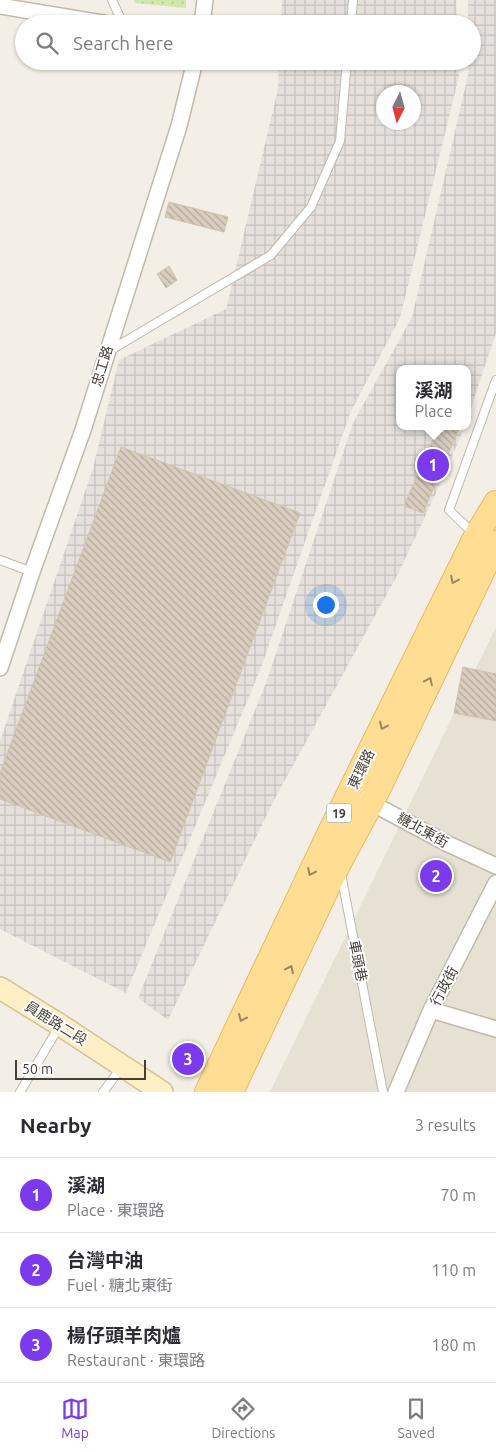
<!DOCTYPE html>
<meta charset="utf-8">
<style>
body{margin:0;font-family:Ubuntu,"Noto Sans TC",sans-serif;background:#f7f7f7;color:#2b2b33}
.compass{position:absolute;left:376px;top:85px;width:45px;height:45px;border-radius:50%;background:#fff;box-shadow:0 1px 4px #0004;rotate:186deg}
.scale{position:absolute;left:15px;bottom:12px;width:131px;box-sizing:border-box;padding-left:5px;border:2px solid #463f35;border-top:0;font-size:14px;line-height:18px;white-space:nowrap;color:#463f35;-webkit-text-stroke:4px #fff;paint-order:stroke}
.you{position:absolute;left:325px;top:604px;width:18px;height:18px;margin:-12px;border:4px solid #fff;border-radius:50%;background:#1a73e8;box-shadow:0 0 0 8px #1a73e833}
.badge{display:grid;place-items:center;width:32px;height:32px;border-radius:50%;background:#7c3aed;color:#fff;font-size:16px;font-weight:700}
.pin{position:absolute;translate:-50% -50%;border:2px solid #fff;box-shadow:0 1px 5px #0006}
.popup{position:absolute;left:396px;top:365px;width:75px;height:65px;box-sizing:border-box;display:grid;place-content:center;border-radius:10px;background:#fff;filter:drop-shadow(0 1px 4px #0005);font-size:16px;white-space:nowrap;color:#7c7c81}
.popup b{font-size:19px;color:#2b2b33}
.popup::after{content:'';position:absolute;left:50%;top:100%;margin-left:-10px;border:10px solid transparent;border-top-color:#fff}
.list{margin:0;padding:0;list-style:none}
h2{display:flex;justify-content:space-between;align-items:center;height:65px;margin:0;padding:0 20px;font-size:21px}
h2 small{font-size:16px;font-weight:400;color:#7c7c81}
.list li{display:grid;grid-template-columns:32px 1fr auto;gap:15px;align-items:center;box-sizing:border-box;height:75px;padding:0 20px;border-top:1px solid #e1e1e2}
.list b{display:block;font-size:19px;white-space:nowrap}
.list p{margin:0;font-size:16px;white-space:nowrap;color:#7c7c81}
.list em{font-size:16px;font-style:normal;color:#7c7c81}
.icon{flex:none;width:28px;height:28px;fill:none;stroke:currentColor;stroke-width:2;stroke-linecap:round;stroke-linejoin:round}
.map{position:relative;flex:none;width:496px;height:1092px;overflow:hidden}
.search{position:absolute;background:#fff;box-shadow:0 1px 4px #0004;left:15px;right:15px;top:15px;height:55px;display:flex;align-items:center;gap:12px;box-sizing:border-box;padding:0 18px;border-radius:28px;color:#7c7c81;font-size:19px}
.sheet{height:290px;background:#fff}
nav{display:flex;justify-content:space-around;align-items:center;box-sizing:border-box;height:70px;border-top:1px solid #e1e1e2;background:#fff;font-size:14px;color:#7c7c81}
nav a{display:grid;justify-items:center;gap:2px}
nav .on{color:#7c3aed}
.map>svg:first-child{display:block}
.residential{fill:#e7e1d4}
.industrial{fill:url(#industrial-grid);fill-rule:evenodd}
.green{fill:url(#green-dots)}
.building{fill:url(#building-back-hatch);stroke:#d0c2ae}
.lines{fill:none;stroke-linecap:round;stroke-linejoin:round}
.lane-casing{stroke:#c2b9ab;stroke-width:10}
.street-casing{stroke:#c2b9ab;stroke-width:18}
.secondary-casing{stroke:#d4c295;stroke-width:24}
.primary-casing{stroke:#e6ba61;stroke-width:26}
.lane{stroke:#fff;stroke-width:8}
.street{stroke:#fff;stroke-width:15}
.secondary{stroke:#ffefc4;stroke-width:21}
.primary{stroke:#ffdd93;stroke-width:24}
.oneway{stroke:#99865f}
.labels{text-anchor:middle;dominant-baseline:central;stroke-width:4;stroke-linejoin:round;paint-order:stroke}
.shield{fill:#fff;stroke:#7e7972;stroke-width:1}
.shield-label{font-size:12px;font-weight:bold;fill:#463f35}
.street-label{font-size:14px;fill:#463f35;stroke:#fff}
</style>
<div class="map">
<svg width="496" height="1092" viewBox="0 0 496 1092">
<defs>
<pattern id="industrial-grid" width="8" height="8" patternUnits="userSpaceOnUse" patternTransform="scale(1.25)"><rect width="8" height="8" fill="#e5e0db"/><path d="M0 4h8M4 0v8" fill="none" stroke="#c6c1bd"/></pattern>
<pattern id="green-dots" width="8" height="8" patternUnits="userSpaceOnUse" patternTransform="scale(1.25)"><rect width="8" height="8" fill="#d0e8ae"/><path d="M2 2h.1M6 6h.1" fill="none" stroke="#b4c896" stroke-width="1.8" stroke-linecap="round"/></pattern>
<pattern id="building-back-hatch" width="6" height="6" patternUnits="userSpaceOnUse" patternTransform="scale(1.25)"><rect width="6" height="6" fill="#d8cdbe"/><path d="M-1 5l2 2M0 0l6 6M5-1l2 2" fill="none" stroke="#b1a89b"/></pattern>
</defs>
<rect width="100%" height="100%" fill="#f3efe6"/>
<path class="residential" d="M496,627v465h-226z"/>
<path class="industrial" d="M282,0h174l1,24h-176z
M468,0h28v333l-29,86v-50h-68v57h65l-1,5 -26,60 -38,81 -126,230 -105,218 -30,-22 128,-315 87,-260 59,-106 56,-242v-14h4v-37h-4z
M279,61h179l1,15 -59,242 -49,93 -91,259 -134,323 -126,-64v-188l93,-273 26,-108 107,-51 52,-220zM384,92h30v30h-30z"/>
<path class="green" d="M134,0h52v8l-51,-5z"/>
<path class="building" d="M169,202l59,15 -4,15 -59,-15z
M169,266l8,14 -11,8 -9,-14z
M439,426h21l-37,87 -19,-7z
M121,447l179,66 -130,349 -170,-63v-26z
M463,667l33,7v47l-42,-8z"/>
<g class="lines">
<g class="lane-casing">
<path id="lane" d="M112,0l11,24
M351,24l2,-24
M109,351l162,-96 40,-48 29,-66 7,-80
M474,534l-25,-24 47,-130
M0,560l32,12
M341,874l42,218
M20,1092l39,-65
M103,1092l19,-25"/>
</g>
<g class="street-casing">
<path id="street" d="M0,6l108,18
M202,24l3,-24
M0,668l32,-96 51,-142 96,-304 16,-65
M364,799l84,45 48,22
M431,1010l65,19
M396,1092l35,-82 65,-127"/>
</g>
<g class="secondary-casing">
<path id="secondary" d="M0,988l60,37 102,67"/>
</g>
<g class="primary-casing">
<path id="primary" d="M207,1092l124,-262 145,-294 20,-33
M231,1092l108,-229 33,-61 124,-259"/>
</g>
<use href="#lane" class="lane"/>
<use href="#street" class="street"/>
<use href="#secondary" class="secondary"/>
<use href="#primary" class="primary"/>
</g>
<defs><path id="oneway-chevron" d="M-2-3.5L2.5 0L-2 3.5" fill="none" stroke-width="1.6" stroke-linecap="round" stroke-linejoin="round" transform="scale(1.25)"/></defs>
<g class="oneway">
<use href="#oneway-chevron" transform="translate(454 580) rotate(116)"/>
<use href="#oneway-chevron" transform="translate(429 681) rotate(-65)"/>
<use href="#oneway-chevron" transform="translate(383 726) rotate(116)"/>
<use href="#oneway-chevron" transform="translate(311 872) rotate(115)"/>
<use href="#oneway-chevron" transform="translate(290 969) rotate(-65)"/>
<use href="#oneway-chevron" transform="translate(242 1018) rotate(115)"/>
</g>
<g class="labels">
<rect class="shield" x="326.5" y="803.5" width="25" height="19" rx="4"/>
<g class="shield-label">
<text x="339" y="813">19</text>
</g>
<g class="street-label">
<text transform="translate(102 366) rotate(-73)">忠工路</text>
<text transform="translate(361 769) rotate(-64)">東環路</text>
<text transform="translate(423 830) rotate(29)">糖北東街</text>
<text transform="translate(358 961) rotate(79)">車頭巷</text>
<text transform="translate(444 986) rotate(-62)">行政街</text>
<text transform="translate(56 1023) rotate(32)">員鹿路二段</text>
</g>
</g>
</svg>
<svg class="compass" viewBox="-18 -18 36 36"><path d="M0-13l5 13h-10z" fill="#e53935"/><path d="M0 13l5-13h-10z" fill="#7c7c81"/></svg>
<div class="scale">50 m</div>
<div class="you"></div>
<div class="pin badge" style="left:433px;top:465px">1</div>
<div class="popup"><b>溪湖</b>Place</div>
<div class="pin badge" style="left:436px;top:876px">2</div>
<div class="pin badge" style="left:188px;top:1059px">3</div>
<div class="search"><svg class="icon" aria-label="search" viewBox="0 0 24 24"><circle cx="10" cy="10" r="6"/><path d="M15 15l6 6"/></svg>Search here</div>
</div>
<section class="sheet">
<h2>Nearby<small>3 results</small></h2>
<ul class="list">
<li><span class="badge">1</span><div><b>溪湖</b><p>Place · 東環路</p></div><em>70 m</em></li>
<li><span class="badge">2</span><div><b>台灣中油</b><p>Fuel · 糖北東街</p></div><em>110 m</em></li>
<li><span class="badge">3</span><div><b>楊仔頭羊肉爐</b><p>Restaurant · 東環路</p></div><em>180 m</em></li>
</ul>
</section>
<nav>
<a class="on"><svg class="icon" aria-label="map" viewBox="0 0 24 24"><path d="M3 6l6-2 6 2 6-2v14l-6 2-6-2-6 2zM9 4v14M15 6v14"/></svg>Map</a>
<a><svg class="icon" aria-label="directions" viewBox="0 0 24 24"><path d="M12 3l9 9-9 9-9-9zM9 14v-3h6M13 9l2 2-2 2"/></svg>Directions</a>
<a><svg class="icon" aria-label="saved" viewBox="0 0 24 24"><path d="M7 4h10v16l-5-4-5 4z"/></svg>Saved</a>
</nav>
